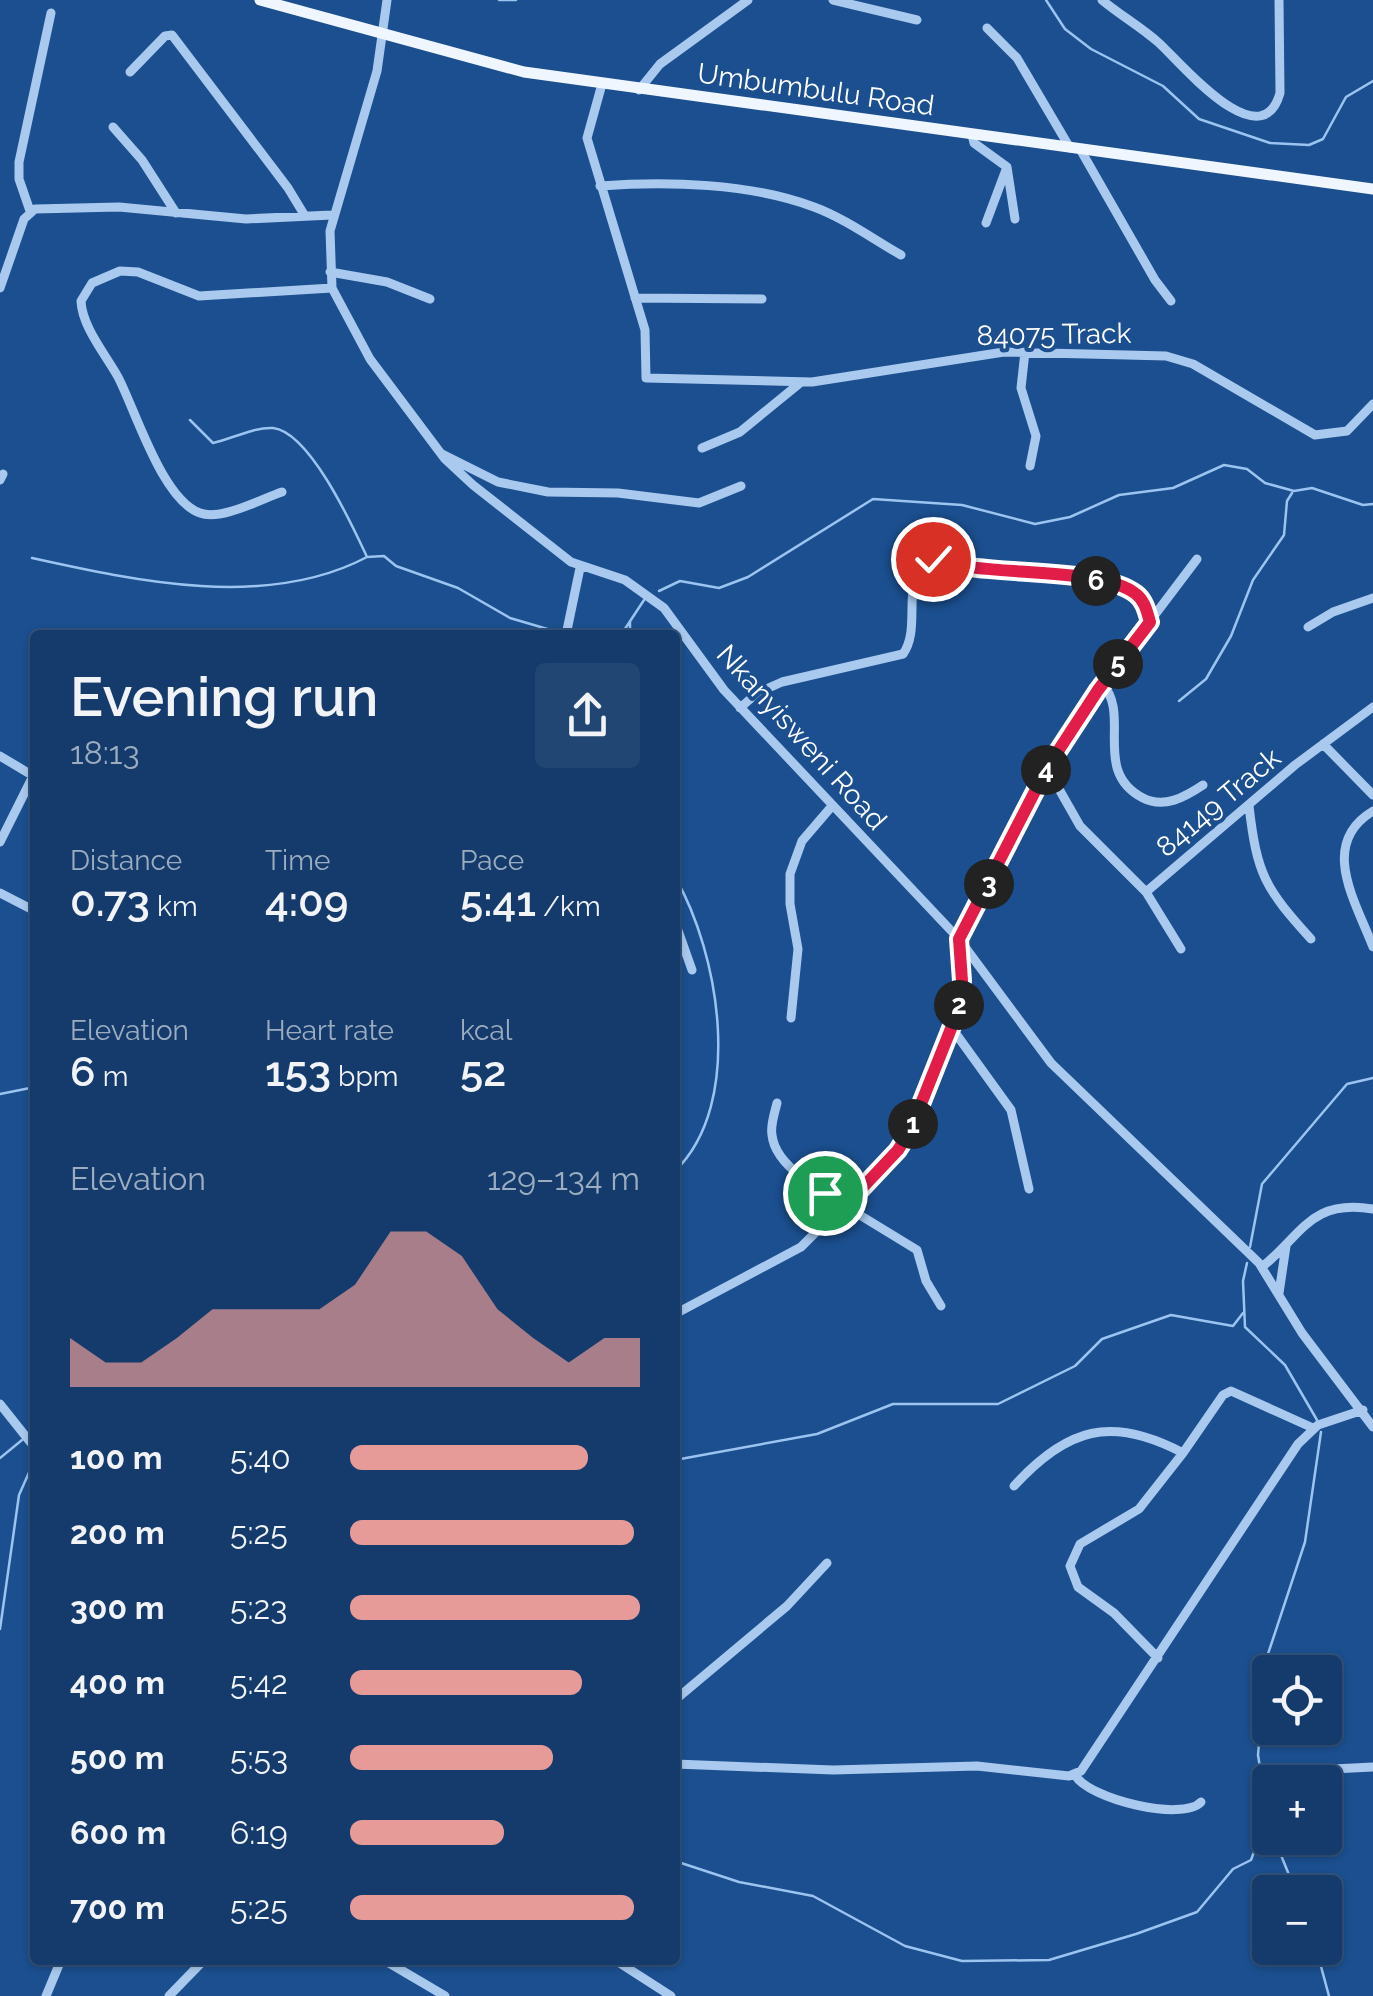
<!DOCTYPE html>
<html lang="en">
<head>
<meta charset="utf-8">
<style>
  :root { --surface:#143b6b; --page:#214673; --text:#f1f3f6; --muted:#9dadc1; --line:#33557e; --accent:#e69b98 }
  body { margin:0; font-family:Raleway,sans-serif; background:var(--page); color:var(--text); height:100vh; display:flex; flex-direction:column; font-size:38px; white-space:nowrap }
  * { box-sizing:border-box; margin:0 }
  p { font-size:32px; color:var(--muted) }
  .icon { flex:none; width:55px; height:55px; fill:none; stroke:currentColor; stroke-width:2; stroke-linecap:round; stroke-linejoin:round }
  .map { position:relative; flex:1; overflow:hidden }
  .side { position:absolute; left:30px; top:630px; width:650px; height:1335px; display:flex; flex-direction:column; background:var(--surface); border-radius:10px; box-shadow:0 2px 8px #0004,0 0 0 2px var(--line) }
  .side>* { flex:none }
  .buttons { position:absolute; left:1252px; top:1655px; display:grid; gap:20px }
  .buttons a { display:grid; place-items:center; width:90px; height:90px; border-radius:10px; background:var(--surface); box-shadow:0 2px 8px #0004,0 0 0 2px var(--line); font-size:50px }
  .pin { position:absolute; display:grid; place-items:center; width:85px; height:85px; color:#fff; margin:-42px; border:5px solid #fff; border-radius:50%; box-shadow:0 2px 10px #0007 }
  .km { position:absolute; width:50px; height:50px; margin:-25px; border-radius:50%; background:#222; color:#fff; font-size:28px; line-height:50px; text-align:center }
  .round { display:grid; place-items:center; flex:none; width:105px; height:105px; border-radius:10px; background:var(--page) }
  .head { display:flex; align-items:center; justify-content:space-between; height:170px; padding:0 40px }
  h1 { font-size:55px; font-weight:600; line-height:75px }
  .metrics { display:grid; grid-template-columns:repeat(3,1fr); gap:15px; height:170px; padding:10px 40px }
  .metrics div { display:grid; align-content:center }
  .metrics b { font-size:42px; font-weight:600 }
  .metrics small { font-size:28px; font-weight:400 }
  .metrics p { font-size:28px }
  .chart { height:280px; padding:20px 40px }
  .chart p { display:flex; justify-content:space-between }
  .chart svg { width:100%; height:180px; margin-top:10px; fill:var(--accent); opacity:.7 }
  ul { padding:0 40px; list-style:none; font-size:32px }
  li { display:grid; grid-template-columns:160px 120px 1fr; align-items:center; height:75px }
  li i { height:25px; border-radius:12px; background:var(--accent) }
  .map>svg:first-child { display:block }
</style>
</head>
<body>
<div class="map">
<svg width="1373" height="1996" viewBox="0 0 1373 1996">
  <rect width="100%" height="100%" fill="#1b4f8f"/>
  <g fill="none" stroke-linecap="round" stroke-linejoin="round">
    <!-- stream -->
    <path stroke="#9cc4f0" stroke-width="2.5" d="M 499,0 L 516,0
      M 1046,0 L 1065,29 L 1091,49 L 1163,86 L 1199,119 L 1270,143 L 1309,145 L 1323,139 L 1346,97 L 1373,81
      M 190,420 L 213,443 C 231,439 254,427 273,428 C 310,432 353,527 367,557 L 384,556 L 396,566 L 458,588 L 510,618 L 561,633
      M 32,558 C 136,581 267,610 367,557
      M 659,591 L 680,581 L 719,588 L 748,577 L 873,499 L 962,505 L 1035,524 L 1070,517 L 1119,495 L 1173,488 L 1224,465 L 1247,469 L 1265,483 L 1294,491 L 1312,488 L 1363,505 L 1373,504
      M 572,631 L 590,635
      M 621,635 L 644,600
      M 630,635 L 630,622
      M 1179,701 L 1206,679 L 1231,636 L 1253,580 L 1284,535 L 1287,501 L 1292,493
      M 675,877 C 719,953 745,1103 675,1171
      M 0,1094 L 35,1087
      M 1250,1247 L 1262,1184 L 1347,1084 L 1373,1078
      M 1247,1263 L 1243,1281 L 1245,1327 L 1285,1365 L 1317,1420
      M 30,1432 L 35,1419
      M 0,1458 L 22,1440
      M 675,1460 L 817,1434 L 893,1404 L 998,1404 L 1075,1366 L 1102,1339 L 1171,1315 L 1233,1326 L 1243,1313
      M 0,1629 L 19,1495 L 35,1459
      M 1270,1828 L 1258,1755 L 1266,1660 L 1305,1542 L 1321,1432
      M 1274,1838 L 1296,1892
      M 675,1861 L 739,1882 L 813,1896 L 905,1946 L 962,1961 L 1049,1960 L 1136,1934 L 1197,1912 L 1233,1869 L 1251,1860 L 1266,1819
      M 1316,1948 L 1329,1996"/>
    <!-- minor -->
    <path stroke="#a9c9ee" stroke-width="9" d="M 387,0 L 377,71 L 330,231 L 332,288 L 370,359 L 445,459 L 473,485 L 571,562 L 625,580 L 664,608 L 724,690 L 959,939 L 1051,1063 L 1259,1263 L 1302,1333 L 1373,1427
      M 833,0 L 917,20
      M 1102,0 C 1120,15 1141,27 1159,43 C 1178,60 1261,161 1280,93 L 1279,0
      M 987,28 L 1017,58 L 1070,148
      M 130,72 L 165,36 L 172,35 L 288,188 L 305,216
      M 602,84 L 587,138 L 645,330 L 646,378 L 812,382 L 1004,352 L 1166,356 L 1193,364 L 1315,435 L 1347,431 L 1373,404
      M 639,90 L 660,64 L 748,0
      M 113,127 L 142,160 L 176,213
      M 972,135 L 974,143 L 1007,167 L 1015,219
      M 1080,149 L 1155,280 L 1171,301
      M 600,186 C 666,181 751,183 814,207 C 844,218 873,239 901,255
      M 30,211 L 19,179 L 19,162 L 51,13
      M 986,223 L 1007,167
      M 330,272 L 387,282 L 430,299
      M 0,288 L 24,219 L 35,209 L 119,207 L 246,219 L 332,215
      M 635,298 L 762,299
      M 1025,352 L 1021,388 L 1036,436 L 1030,466
      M 702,448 L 740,432 L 800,383
      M 442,454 L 498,482 L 548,492 L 618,493 L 699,503 L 741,486
      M 0,480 L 3,474
      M 282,492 C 261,499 221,521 200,513 C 162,500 135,409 118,377 C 106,355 82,327 81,301 L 92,283 L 120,271 L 138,272 L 199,296 L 332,288
      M 1308,627 L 1333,612 L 1373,598
      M 566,635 L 580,568
      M 1102,684 C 1132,714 1091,771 1143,798 C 1164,809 1185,797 1203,785
      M 740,708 L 757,693 L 782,682 L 903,654 C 922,628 900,582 927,560 L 970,570 L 1106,582 L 1136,594 L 1150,622
      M 1323,744 L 1373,795
      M 0,756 L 35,777
      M 1047,768 L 1080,826 L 1146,892
      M 1249,806 C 1257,875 1265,888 1311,939
      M 1373,811 C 1318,844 1356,902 1373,947
      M 0,842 L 33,776
      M 0,893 L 35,911
      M 675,922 L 692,970
      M 1181,949 L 1146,892 L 1295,765 L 1373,707
      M 791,1018 L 798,949 L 790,904 L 790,874 L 802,841 L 832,806
      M 951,1027 L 1011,1110 L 1029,1189
      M 777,1103 C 775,1112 770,1125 772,1135 C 775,1166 822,1193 848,1203
      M 845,1206 L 917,1250 L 926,1281 L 941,1306
      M 1262,1267 C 1303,1234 1310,1199 1373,1209
      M 1279,1293 L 1286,1246
      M 675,1314 L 801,1247 L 898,1150 L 911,1129 L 958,1011 L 962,981 L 959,939 L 1047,768 L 1098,690 L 1197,559
      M 0,1404 L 35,1448
      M 1014,1486 C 1067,1428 1111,1415 1183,1453 L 1223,1395 L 1231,1391 L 1313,1428
      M 1158,1658 L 1114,1613 L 1078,1587 L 1070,1566 L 1080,1544 L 1139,1509 L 1183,1453
      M 675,1700 L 787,1606 L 827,1563
      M 675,1764 L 833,1770 L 977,1766 L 1069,1776 L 1081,1771 L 1298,1444 L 1318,1425 L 1363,1410
      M 1333,1769 L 1373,1767
      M 1075,1775 C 1088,1799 1183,1822 1201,1802
      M 384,1960 L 445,1996
      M 615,1960 L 671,1996
      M 46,1996 L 61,1960
      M 169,1996 L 204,1960"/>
    <!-- major -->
    <path stroke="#f0f6ff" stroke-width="11" d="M 260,0 L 524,72 L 1373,189"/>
  </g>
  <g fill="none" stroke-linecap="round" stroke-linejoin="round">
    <defs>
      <path id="route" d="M 825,1193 L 848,1203 L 898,1150 L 911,1129 L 958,1011 L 962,981 L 959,939 L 1047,768 L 1098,690 L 1150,622 C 1147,612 1145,601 1136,594 C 1099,565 985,578 933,559"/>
    </defs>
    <!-- route casing -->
    <use href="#route" stroke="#fff" stroke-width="20"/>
    <!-- route -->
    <use href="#route" stroke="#e11d48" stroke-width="12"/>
  </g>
  <g text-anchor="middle" stroke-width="8" stroke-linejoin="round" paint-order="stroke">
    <!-- street labels -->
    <g font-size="28" fill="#fff" stroke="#1b4f8f">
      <text transform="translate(816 89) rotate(8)" y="10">Umbumbulu Road</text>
      <text transform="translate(1054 334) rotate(-1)" y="10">84075 Track</text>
      <text transform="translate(802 737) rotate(48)" y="10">Nkanyisweni Road</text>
      <text transform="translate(1218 802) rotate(-40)" y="10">84149 Track</text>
    </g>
  </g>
</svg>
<div class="buttons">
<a><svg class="icon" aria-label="locate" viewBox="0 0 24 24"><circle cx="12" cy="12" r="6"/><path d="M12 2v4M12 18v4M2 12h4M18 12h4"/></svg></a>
<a>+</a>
<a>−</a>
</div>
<div class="pin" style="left:825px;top:1193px;background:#1e9e55"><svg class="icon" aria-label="arrive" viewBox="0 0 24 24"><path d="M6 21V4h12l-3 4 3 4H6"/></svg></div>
<div class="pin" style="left:933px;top:559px;background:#d93025"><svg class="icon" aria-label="check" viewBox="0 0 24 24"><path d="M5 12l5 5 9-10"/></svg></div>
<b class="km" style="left:913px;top:1124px">1</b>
<b class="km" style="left:959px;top:1005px">2</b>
<b class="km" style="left:989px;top:884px">3</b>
<b class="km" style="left:1046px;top:770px">4</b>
<b class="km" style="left:1118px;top:664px">5</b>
<b class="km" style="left:1096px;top:581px">6</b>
<section class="side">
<div class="head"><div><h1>Evening run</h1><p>18:13</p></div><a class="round"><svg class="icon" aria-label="share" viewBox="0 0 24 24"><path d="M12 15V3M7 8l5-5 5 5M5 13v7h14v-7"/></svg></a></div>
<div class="metrics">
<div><p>Distance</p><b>0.73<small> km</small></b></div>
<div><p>Time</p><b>4:09</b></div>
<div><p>Pace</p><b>5:41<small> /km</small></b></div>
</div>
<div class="metrics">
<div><p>Elevation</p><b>6<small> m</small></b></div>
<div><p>Heart rate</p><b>153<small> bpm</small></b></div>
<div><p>kcal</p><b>52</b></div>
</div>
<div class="chart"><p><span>Elevation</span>129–134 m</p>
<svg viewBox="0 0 160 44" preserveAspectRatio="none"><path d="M0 44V32L10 38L20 38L30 32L40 25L50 25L60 25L70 25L80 19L90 6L100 6L110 12L120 25L130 32L140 38L150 32L160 32V44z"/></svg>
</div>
<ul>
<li><b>100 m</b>5:40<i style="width:82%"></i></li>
<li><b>200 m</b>5:25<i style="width:98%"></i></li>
<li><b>300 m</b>5:23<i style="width:100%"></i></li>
<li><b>400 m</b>5:42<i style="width:80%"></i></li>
<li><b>500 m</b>5:53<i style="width:70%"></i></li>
<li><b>600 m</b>6:19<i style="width:53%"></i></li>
<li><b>700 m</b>5:25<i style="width:98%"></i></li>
</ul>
</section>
</div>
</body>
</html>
